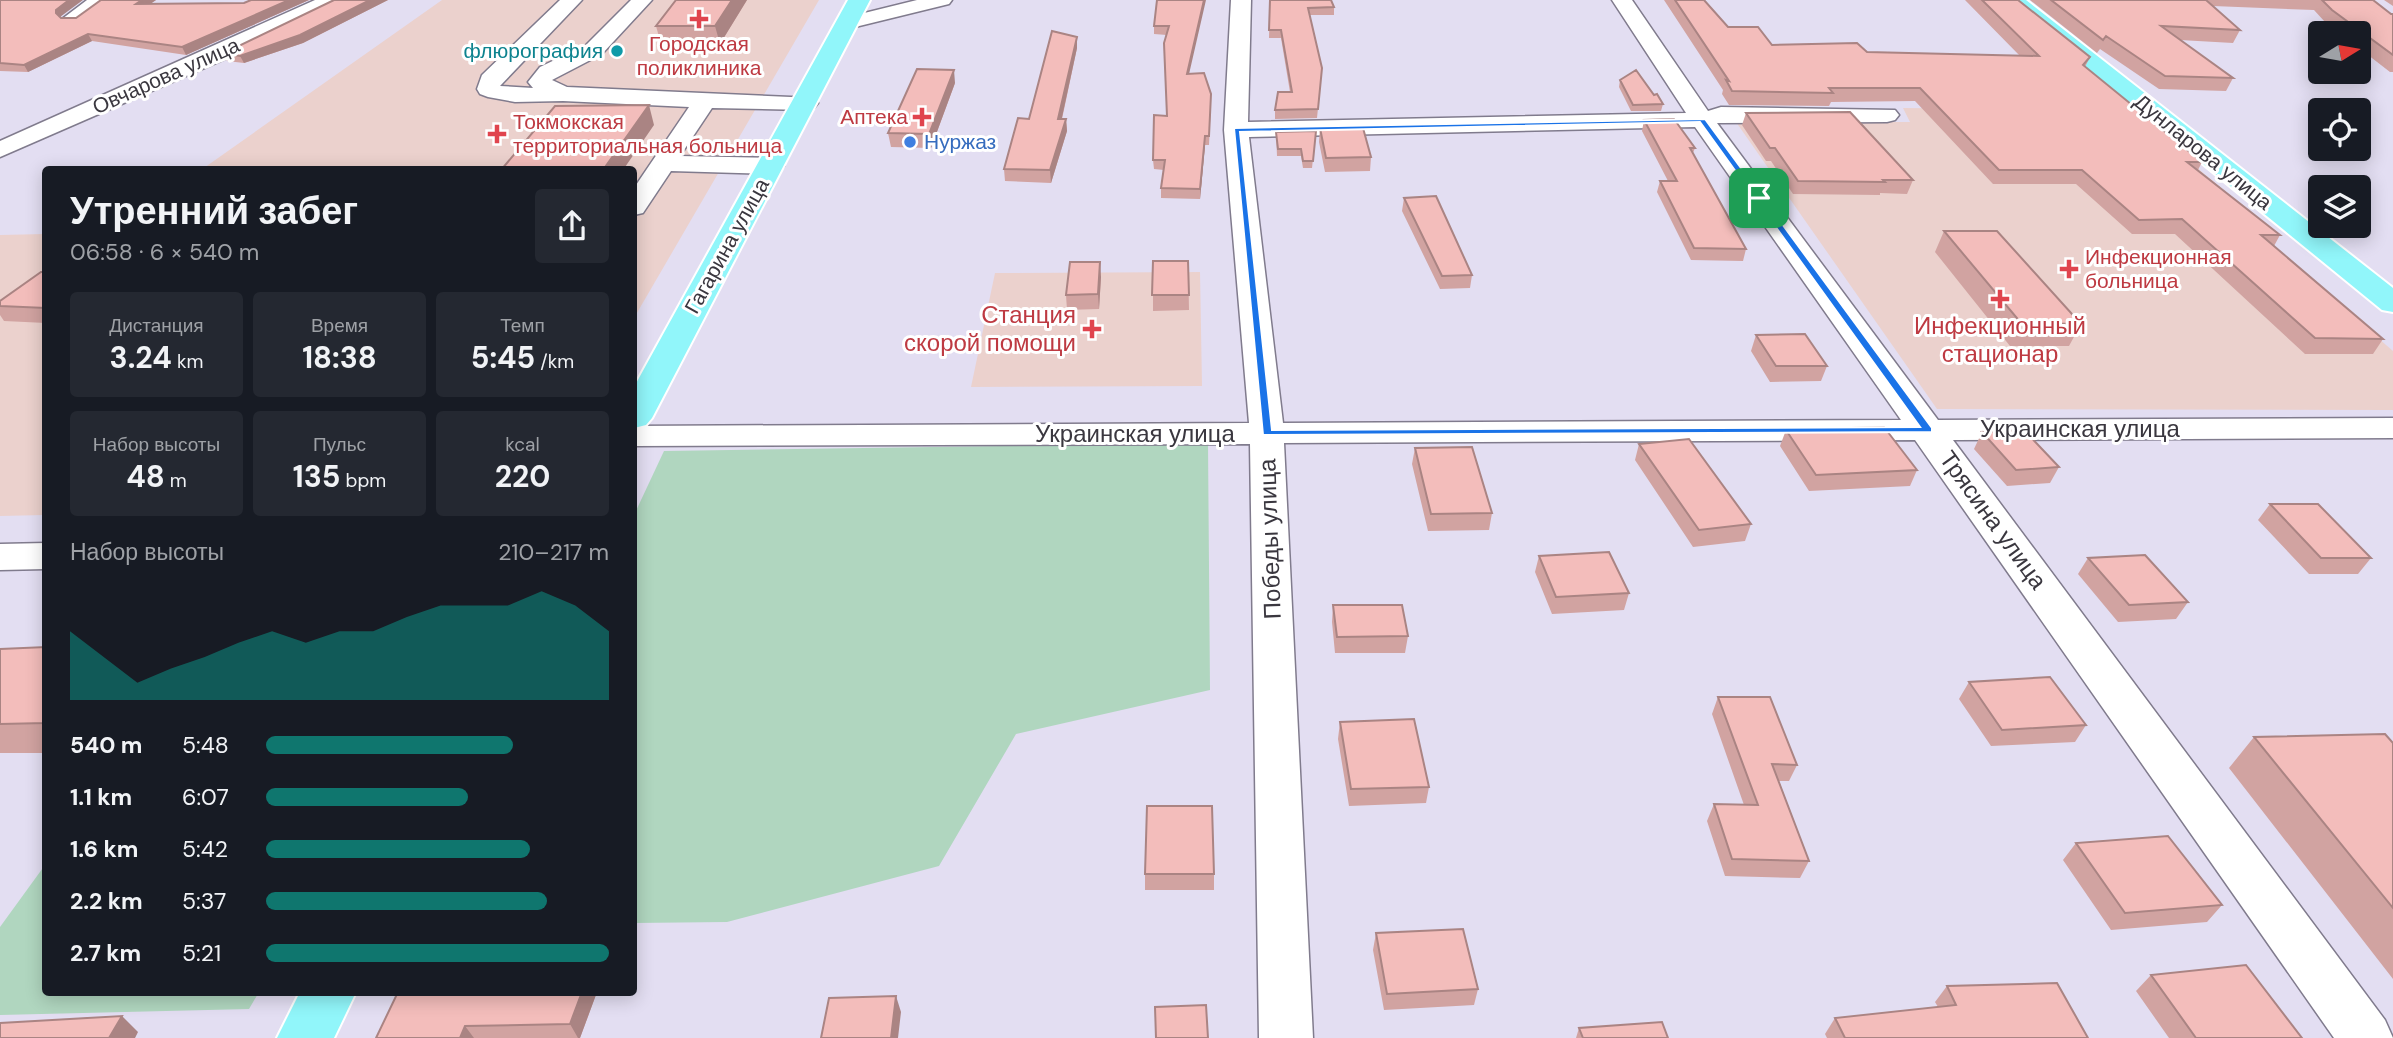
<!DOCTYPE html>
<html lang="ru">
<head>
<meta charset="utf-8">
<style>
  :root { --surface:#171b24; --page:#242831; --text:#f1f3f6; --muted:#9ea1a6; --accent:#0f766e }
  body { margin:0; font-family:"DM Sans",sans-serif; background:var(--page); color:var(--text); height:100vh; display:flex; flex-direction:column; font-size:26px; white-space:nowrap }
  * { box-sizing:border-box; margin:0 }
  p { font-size:23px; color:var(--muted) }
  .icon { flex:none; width:38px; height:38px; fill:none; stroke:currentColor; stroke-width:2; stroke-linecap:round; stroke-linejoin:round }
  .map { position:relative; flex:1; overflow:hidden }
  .drawer { position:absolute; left:42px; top:166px; width:595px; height:830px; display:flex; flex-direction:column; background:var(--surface); border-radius:7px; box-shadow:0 4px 18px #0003 }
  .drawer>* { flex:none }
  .needle { width:46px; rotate:79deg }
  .fabs { position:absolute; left:2308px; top:21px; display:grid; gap:14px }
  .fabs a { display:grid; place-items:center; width:63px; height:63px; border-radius:7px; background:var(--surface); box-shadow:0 4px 18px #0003; font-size:35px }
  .pin { position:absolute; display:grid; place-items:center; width:60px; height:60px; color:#fff; margin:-30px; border-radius:14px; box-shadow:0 4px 10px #0006 }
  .round { display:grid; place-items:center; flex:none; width:74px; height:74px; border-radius:7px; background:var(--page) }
  .head { display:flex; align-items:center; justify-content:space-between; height:119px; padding:0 28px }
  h1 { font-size:38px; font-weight:700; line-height:52px }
  .stats { display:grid; grid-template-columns:repeat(3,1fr); gap:10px; height:119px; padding:7px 28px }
  .stats div { display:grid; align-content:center; border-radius:7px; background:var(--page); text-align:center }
  .stats b { font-size:30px; font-weight:700 }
  .stats small { font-size:19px; font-weight:400 }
  .stats p { font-size:19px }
  .chart { height:196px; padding:14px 28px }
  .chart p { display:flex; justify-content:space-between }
  .chart svg { width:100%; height:126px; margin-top:7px; fill:var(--accent); opacity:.7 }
  ul { padding:0 28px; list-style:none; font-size:23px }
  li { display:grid; grid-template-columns:112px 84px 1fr; align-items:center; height:52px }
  li i { height:18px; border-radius:9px; background:var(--accent) }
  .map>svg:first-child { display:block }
</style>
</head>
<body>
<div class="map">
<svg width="2393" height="1038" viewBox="0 0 2393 1038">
  <rect width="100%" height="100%" fill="#e3def2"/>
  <!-- medical -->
  <path fill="#ebd1cd" d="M 442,0 L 819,0 L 634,318 L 634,170 L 201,170 Z
    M 1903,108 L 2128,110 L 2220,187 L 2205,188 L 2393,351 L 2393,410 L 1937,409 L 1736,122 L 1910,122 Z
    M 45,234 L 45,515 L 0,516 L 0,235 Z
    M 1200,272 L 1202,386 L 971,387 L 995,273 Z"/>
  <!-- green -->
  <path fill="#b0d6bf" d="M 1208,443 L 1210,690 L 1016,734 L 939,866 L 727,922 L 634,923 L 634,515 L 664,451 Z
    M 45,865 L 46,992 L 259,992 L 249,1009 L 0,1015 L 0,927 Z"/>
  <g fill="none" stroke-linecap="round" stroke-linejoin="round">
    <defs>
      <path id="minor" d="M 87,0 L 111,0 L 79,23 L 65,23 L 62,19 Z
        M 315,0 L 341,0 L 338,4 L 225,59 L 0,157 L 0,141 Z
        M 560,0 L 582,0 L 500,86 L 533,88 L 528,82 L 540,67 L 586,45 L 631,0 L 652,0 L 602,54 L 552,80 L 567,87 L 814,98 L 818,103 L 814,108 L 806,110 L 712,108 L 680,156 L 771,158 L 780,161 L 784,166 L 780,171 L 771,174 L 671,171 L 643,213 L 634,215 L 634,188 L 689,107 L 563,101 L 515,102 L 488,97 L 480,94 L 477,89 L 482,75 Z
        M 917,0 L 952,0 L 949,4 L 847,29 L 840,27 L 837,23 L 840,19 Z
        M 1231,0 L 1251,0 L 1248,122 L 1686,113 L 1612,0 L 1632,0 L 1708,111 L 1721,107 L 1895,110 L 1899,115 L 1895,120 L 1887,122 L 1717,123 L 1938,420 L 2393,418 L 2393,438 L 1953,440 L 2385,1020 L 2393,1038 L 2334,1038 L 1915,440 L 1284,443 L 1313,1038 L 1259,1038 L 1250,444 L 634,446 L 634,426 L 1249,423 L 1224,130 ZM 1695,127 L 1901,420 L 1283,423 L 1249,137 Z
        M 46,543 L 46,569 L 0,570 L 0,544 Z"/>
      <path id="major" d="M 848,0 L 870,0 L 652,418 L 646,425 L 634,428 L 634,387 Z
        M 2002,0 L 2026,0 L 2393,288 L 2393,312 L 2382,310 Z
        M 300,992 L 356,992 L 334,1038 L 277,1038 Z"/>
    </defs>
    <!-- minor casing -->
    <use href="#minor" stroke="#807b8d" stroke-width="3"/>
    <!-- major casing -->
    <use href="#major" stroke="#fff" stroke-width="4"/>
    <!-- minor -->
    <use href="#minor" fill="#fff" fill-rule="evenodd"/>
    <!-- major -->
    <use href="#major" fill="#91f6fa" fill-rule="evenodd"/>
  </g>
  <!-- wall -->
  <path fill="#d1a3a1" d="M 0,0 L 60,17 L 61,18 L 76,18 L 101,0 L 156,0 L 150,4 L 244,3 L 251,0 L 309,0 L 186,55 L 92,41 L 28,72 L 0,71 Z
    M 334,0 L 388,0 L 303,43 L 244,63 L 227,61 L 224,53 Z
    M 676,0 L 747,0 L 720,44 L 661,44 L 656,26 Z
    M 1157,0 L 1189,74 L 1211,103 L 1209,145 L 1205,145 L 1200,199 L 1161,198 L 1161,188 L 1164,170 L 1154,169 L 1153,160 L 1167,116 L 1167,35 L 1154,34 L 1154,26 Z
    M 1270,0 L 1334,7 L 1334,15 L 1310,15 L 1322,68 L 1317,118 L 1275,119 L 1275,110 L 1290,92 L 1281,38 L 1269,38 Z
    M 1664,0 L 1704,0 L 1728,27 L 1772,45 L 1867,52 L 2020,56 L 1965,0 L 2018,0 L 2090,57 L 2085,67 L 2202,162 L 2198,170 L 2280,235 L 2274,246 L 2383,339 L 2373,354 L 2305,354 L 2175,234 L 2132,234 L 2076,184 L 1993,184 L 1915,101 L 1831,102 L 1829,106 L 1729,105 L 1722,94 L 1723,90 Z
    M 2030,0 L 2373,0 L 2391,14 L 2393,14 L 2393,72 L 2390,72 L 2359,48 L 2359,33 L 2340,33 L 2325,22 L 2314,10 L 2213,6 L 2240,30 L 2233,43 L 2180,40 L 2233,78 L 2226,91 L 2159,89 L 2100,49 L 2097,53 Z
    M 2384,0 L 2393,0 L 2393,6 Z
    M 1077,37 L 1077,48 L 1062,119 L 1066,119 L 1067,131 L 1051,183 L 1005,181 L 1004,169 L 1029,119 Z
    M 1620,80 L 1654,95 L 1663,104 L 1661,111 L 1631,111 L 1619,87 Z
    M 955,83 L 931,148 L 891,147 L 888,133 Z
    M 1746,113 L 1913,180 L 1907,194 L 1880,193 L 1880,195 L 1793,194 L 1771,161 L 1766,161 L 1742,125 Z
    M 1644,120 L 1695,148 L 1693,153 L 1746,249 L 1743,261 L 1691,260 L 1657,192 L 1660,181 L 1668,181 L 1642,131 Z
    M 1320,128 L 1371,157 L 1370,171 L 1325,172 L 1319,142 Z
    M 1316,131 L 1312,168 L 1303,168 L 1301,156 L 1277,156 L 1276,132 Z
    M 1404,198 L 1472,275 L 1470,288 L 1440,289 L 1402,211 Z
    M 1944,231 L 2081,324 L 2069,346 L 2010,346 L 1935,252 Z
    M 1153,261 L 1188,261 L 1189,310 L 1153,311 Z
    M 46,272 L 46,323 L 4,321 L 0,315 L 0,301 Z
    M 1101,277 L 1099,309 L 1067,310 L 1066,295 Z
    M 1756,335 L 1827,366 L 1821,381 L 1770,382 L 1751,351 Z
    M 1786,430 L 1917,470 L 1910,486 L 1809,491 L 1780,446 Z
    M 1982,432 L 2059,467 L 2050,483 L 2007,486 L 1974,449 Z
    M 1639,444 L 1751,524 L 1745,541 L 1693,547 L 1635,460 Z
    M 1415,448 L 1492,513 L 1489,530 L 1428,531 L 1412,464 Z
    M 2270,504 L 2371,558 L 2358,574 L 2309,574 L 2258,520 Z
    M 1539,556 L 1629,593 L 1624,610 L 1552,614 L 1535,572 Z
    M 2088,558 L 2188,602 L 2176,619 L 2118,622 L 2078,574 Z
    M 1333,605 L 1408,636 L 1405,653 L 1335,653 L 1332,622 Z
    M 46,647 L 46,753 L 0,753 L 0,649 Z
    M 1969,682 L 2086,725 L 2075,742 L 1991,746 L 1959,699 Z
    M 1718,697 L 1797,765 L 1789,781 L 1779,781 L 1809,861 L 1800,878 L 1725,876 L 1707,821 L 1714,804 L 1744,805 L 1712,714 Z
    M 1340,722 L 1429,787 L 1426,803 L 1349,806 L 1338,739 Z
    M 2254,737 L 2393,743 L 2393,979 L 2229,768 Z
    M 2076,843 L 2222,905 L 2207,922 L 2111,930 L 2063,860 Z
    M 1145,874 L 1214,874 L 1214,890 L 1145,890 Z
    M 1376,933 L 1478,989 L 1474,1005 L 1384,1010 L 1373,950 Z
    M 2151,975 L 2302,1038 L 2169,1038 L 2136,991 Z
    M 1947,986 L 2088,1038 L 1827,1038 L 1825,1034 L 1835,1018 L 1938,1007 L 1935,1002 Z
    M 398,992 L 597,992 L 580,1038 L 376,1038 Z
    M 1579,1028 L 1668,1038 L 1576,1038 Z"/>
  <!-- shaded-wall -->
  <path fill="#aa8483" d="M 69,0 L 83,0 L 60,17 L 60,21 L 56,13 L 56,10 Z
    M 142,0 L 156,0 L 140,11 L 136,4 Z
    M 289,0 L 309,0 L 186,55 L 182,47 Z
    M 370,0 L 388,0 L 303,43 L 244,63 L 240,56 Z
    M 732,0 L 747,0 L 720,44 L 715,26 Z
    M 1204,0 L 1206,0 L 1187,83 L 1187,74 Z
    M 88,34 L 92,41 L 28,72 L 24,65 Z
    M 1077,37 L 1077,48 L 1059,131 L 1058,119 Z
    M 954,70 L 955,83 L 931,148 L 929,134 Z
    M 649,105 L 654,125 L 623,170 L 603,170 Z
    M 1066,119 L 1067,131 L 1051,183 L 1050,170 Z
    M 1205,136 L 1205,145 L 1200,199 L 1200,189 Z
    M 1100,262 L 1101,277 L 1099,309 L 1098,294 Z
    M 582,992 L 597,992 L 580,1038 L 578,1038 L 570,1024 Z
    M 896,996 L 901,1012 L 898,1038 L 891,1038 Z
    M 122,1016 L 138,1032 L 135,1038 L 109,1038 Z
    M 465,1026 L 474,1038 L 460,1038 Z"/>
  <!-- building -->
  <path fill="#f3bdbb" stroke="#aa8483" stroke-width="2" d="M 0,0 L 69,0 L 56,10 L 56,13 L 61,18 L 76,18 L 101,0 L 142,0 L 136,4 L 244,3 L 251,0 L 289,0 L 182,47 L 88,34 L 24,65 L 0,63 Z
    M 334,0 L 370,0 L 300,35 L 240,56 L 224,53 Z
    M 676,0 L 732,0 L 715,26 L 656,26 Z
    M 1157,0 L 1204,0 L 1187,74 L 1204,73 L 1211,94 L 1209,136 L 1205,136 L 1200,189 L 1161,188 L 1165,160 L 1153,160 L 1154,115 L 1167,116 L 1164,43 L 1169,26 L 1154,26 Z
    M 1270,0 L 1331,0 L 1334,7 L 1308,8 L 1322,68 L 1318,109 L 1275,110 L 1278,92 L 1292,92 L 1281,30 L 1269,30 Z
    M 1675,0 L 1704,0 L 1728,27 L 1758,27 L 1772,45 L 1857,43 L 1867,52 L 2039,56 L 1982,0 L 2018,0 L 2090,57 L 2083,65 L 2202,162 L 2187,162 L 2280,235 L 2261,235 L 2383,339 L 2315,338 L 2182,219 L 2139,220 L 2082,170 L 1999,170 L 1920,88 L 1829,88 L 1833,93 L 1732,91 L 1726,80 L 1729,81 Z
    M 2051,0 L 2206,0 L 2240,30 L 2161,26 L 2233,78 L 2165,76 L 2106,36 L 2103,40 Z
    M 2322,0 L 2373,0 L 2391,14 L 2393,14 L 2393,55 L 2332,10 Z
    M 1052,31 L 1077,37 L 1058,119 L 1066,119 L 1050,170 L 1004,169 L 1018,118 L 1029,119 Z
    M 917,69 L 954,70 L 929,134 L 888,133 Z
    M 1636,70 L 1654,95 L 1657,94 L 1663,104 L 1633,105 L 1620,80 Z
    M 649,105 L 603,170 L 501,170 L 555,106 Z
    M 1850,112 L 1913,180 L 1883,180 L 1885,182 L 1798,181 L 1775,148 L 1770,148 L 1746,113 Z
    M 1674,119 L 1695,148 L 1690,148 L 1746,249 L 1694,248 L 1660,181 L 1677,181 L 1644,120 Z
    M 1320,128 L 1363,128 L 1371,157 L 1326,158 Z
    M 1316,131 L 1313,161 L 1303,161 L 1301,149 L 1278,149 L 1276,132 Z
    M 1436,196 L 1472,275 L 1442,276 L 1404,198 Z
    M 1944,231 L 1997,231 L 2081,324 L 2021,323 Z
    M 1153,261 L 1188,261 L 1189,295 L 1152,295 Z
    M 1070,262 L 1100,262 L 1098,294 L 1066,295 Z
    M 41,272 L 46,272 L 46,308 L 0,306 L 0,301 Z
    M 1805,334 L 1827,366 L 1776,366 L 1756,335 Z
    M 1884,427 L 1917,470 L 1816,475 L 1786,430 Z
    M 2024,430 L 2059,467 L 2016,470 L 1982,432 Z
    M 1689,439 L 1751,524 L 1699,530 L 1639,444 Z
    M 1472,447 L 1492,513 L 1431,514 L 1415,448 Z
    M 2270,504 L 2318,504 L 2371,558 L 2321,558 Z
    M 1609,552 L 1629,593 L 1556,597 L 1539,556 Z
    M 2145,555 L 2188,602 L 2129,605 L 2088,558 Z
    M 1333,605 L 1402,605 L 1408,636 L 1337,637 Z
    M 46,647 L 46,723 L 0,724 L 0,649 Z
    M 2050,677 L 2086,725 L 2002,730 L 1969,682 Z
    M 1718,697 L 1770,697 L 1797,765 L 1772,764 L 1809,861 L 1732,859 L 1714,804 L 1758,805 Z
    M 1414,719 L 1429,787 L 1351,789 L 1340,722 Z
    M 2385,734 L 2393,743 L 2393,908 L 2254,737 Z
    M 1147,806 L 1212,806 L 1214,874 L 1145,874 Z
    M 2168,836 L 2222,905 L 2125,913 L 2076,843 Z
    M 1463,929 L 1478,989 L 1387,994 L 1376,933 Z
    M 2246,965 L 2302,1038 L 2196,1038 L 2151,975 Z
    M 2057,983 L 2088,1038 L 1845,1038 L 1835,1018 L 1956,1005 L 1947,986 Z
    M 398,992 L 582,992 L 570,1024 L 465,1026 L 460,1038 L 376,1038 Z
    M 896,996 L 891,1038 L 821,1038 L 829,998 Z
    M 1206,1005 L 1208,1038 L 1156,1038 L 1155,1007 Z
    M 122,1016 L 109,1038 L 0,1038 L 0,1023 Z
    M 1662,1022 L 1668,1038 L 1583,1038 L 1579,1028 Z"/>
  <!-- route -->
  <path fill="#1a73e8" stroke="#fff" stroke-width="2" fill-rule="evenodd" d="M 1705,119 L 1932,428 L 1932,432 L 1263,435 L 1234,128 ZM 1700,122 L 1920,427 L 1272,430 L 1240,132 Z"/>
  <!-- markers -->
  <g fill="#e0444e" stroke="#fff" stroke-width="2.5">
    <path d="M695.5 8.5h7v7h7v7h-7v7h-7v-7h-7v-7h7z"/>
    <path d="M918.5 106.5h7v7h7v7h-7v7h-7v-7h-7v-7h7z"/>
    <path d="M493.5 123.5h7v7h7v7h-7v7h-7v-7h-7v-7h7z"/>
    <path d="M2065.5 258.5h7v7h7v7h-7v7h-7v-7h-7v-7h7z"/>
    <path d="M1996.5 288.5h7v7h7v7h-7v7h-7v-7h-7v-7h7z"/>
    <path d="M1088.5 318.5h7v7h7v7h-7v7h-7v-7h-7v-7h7z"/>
  </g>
  <circle fill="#0f9aa8" stroke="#fff" stroke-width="2.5" cx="617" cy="51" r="7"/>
  <circle fill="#3f7fe0" stroke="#fff" stroke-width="2.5" cx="910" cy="142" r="7"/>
  <g text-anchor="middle" stroke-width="6" stroke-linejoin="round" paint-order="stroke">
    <!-- far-health labels -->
    <g font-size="21" fill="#be3a42" stroke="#fff" text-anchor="start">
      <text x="699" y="51" text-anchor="middle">Городская<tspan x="699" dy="24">поликлиника</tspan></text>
      <text x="908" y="124" text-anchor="end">Аптека</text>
      <text x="513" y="129">Токмокская<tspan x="513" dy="24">территориальная больница</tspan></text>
      <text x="2085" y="264">Инфекционная<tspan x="2085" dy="24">больница</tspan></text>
    </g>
    <!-- far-culture labels -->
    <g font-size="21" fill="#0d838f" stroke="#fff" text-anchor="end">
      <text x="603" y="58">флюрография</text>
    </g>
    <!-- far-street labels -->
    <g font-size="21" fill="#3a373f" stroke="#fff">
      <text transform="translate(166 76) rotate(-24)" y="7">Овчарова улица</text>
      <text transform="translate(2203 152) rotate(39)" y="7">Дунларова улица</text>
      <text transform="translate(727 246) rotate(-61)" y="7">Гагарина улица</text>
    </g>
    <!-- far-shop labels -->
    <g font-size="21" fill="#366cbe" stroke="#fff" text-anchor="start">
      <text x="924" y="149">Нуржаз</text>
    </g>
    <!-- health labels -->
    <g font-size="24" fill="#be3a42" stroke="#fff" text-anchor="end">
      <text x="1076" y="323">Станция<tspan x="1076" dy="28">скорой помощи</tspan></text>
      <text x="2000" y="334" text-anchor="middle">Инфекционный<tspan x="2000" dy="28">стационар</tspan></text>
    </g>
    <!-- street labels -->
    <g font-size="24" fill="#3a373f" stroke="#fff">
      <text x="2080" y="437">Украинская улица</text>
      <text x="1135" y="442">Украинская улица</text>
      <text transform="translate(1993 520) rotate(54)" y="8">Трясина улица</text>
      <text transform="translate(1270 539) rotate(-92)" y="8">Победы улица</text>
    </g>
  </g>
</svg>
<div class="fabs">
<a><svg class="needle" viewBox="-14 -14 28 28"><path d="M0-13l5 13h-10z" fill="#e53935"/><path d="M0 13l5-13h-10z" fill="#9ea1a6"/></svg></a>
<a><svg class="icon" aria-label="locate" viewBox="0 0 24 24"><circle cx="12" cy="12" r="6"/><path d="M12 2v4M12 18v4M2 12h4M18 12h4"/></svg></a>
<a><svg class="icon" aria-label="layers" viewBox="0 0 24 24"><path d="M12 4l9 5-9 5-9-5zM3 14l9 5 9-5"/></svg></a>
</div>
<div class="pin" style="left:1759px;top:198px;background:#1e9e55"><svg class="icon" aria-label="arrive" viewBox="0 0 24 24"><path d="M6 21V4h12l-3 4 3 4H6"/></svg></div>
<section class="drawer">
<div class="head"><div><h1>Утренний забег</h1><p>06:58 · 6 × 540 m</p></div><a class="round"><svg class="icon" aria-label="share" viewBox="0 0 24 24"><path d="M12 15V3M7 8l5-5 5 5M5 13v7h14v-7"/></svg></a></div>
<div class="stats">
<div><p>Дистанция</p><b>3.24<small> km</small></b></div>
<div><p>Время</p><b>18:38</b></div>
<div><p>Темп</p><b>5:45<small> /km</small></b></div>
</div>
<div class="stats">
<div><p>Набор высоты</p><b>48<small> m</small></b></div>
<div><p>Пульс</p><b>135<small> bpm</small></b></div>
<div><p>kcal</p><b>220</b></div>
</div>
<div class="chart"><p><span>Набор высоты</span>210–217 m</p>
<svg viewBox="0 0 160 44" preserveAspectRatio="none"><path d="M0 44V20L10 29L20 38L30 33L40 29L50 24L60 20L70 24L80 20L90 20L100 15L110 11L120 11L130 11L140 6L150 11L160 20V44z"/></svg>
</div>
<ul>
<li><b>540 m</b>5:48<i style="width:72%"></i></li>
<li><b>1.1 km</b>6:07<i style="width:59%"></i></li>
<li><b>1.6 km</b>5:42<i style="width:77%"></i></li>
<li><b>2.2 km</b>5:37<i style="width:82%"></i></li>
<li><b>2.7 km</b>5:21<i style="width:100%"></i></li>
</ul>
</section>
</div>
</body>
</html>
